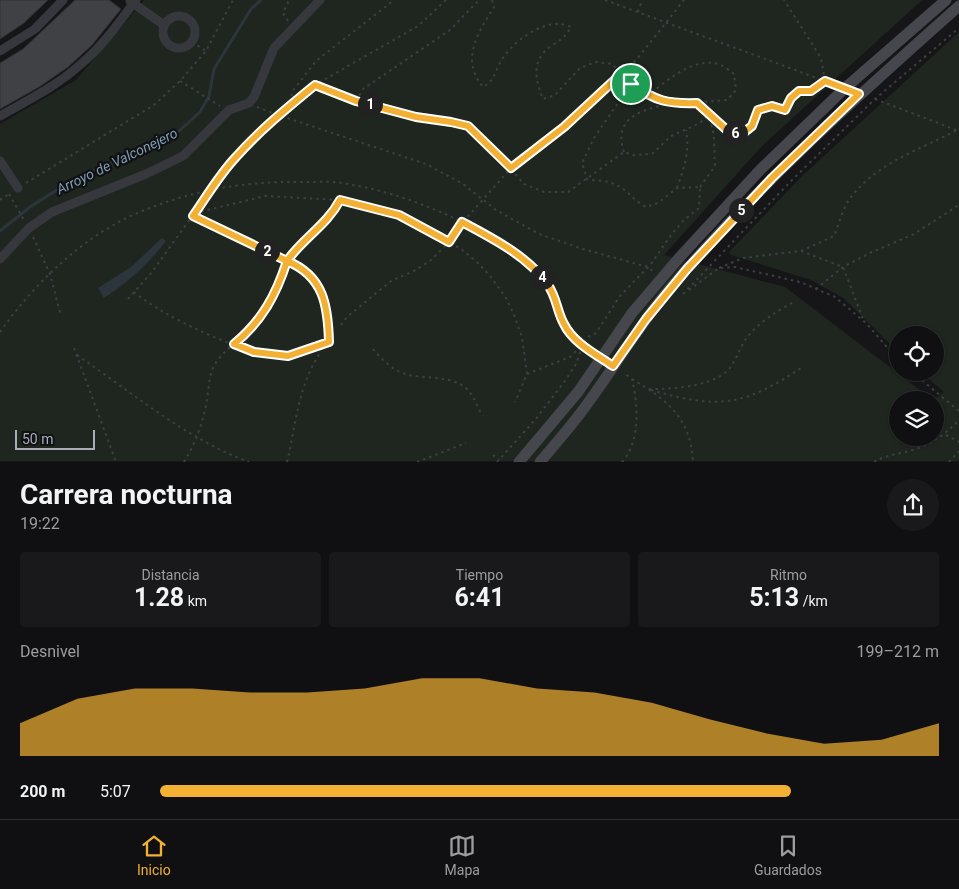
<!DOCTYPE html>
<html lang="es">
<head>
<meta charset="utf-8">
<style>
  :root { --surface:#101012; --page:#19191b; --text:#f1f3f6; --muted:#9c9d9f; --line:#303032; --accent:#f2b134 }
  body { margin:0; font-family:Roboto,sans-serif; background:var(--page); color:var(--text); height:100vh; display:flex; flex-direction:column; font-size:19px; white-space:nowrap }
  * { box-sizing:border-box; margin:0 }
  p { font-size:16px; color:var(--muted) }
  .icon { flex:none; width:28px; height:28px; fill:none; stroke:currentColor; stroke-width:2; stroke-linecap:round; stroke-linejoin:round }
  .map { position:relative; height:462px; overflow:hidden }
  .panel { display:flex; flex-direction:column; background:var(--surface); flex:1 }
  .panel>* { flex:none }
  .tools { position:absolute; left:889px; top:326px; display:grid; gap:10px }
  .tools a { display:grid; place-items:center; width:55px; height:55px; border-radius:50%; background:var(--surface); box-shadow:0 1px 4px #0004,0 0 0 1px var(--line); font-size:25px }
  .scale { position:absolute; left:15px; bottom:12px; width:80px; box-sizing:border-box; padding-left:5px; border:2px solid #a8adb8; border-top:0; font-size:14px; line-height:18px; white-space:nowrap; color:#a8adb8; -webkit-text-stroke:4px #111113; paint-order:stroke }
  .pin { position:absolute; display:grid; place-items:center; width:42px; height:42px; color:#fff; margin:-21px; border:2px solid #fff; border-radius:50%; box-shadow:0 1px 5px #0007 }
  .km { position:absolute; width:25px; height:25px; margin:-12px; border-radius:50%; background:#222; color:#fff; font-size:14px; line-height:25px; text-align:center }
  .round { display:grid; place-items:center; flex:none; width:52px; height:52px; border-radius:26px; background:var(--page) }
  .overview { display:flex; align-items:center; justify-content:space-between; height:85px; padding:0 20px }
  h1 { font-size:28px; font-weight:700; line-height:38px }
  .metrics { display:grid; grid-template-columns:repeat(3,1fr); gap:8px; height:85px; padding:5px 20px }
  .metrics div { display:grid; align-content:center; border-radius:5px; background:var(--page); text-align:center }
  .metrics b { font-size:25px; font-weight:700 }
  .metrics small { font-size:14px; font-weight:400 }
  .metrics p { font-size:14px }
  .chart { height:140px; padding:10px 20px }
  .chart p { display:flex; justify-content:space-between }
  .chart svg { width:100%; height:90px; margin-top:5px; fill:var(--accent); opacity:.7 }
  ul { padding:0 20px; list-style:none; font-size:16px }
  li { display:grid; grid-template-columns:80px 60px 1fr; align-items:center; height:38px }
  li i { height:12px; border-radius:6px; background:var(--accent) }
  .tabs { display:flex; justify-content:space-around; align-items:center; height:70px; border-top:1px solid var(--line); background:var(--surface); font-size:14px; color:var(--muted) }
  .tabs a { display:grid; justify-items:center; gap:2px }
  .tabs .active { color:var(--accent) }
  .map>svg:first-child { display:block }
</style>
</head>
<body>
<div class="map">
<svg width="959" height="462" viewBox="0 0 959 462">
  <rect width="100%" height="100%" fill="#161618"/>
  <!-- green -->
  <path fill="#1e261f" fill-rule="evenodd" d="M 144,0 L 922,0 L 762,146 L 664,255 L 785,287 L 933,400 L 944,392 L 922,373 L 935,372 L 935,335 L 898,335 L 897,351 L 843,298 L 811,280 L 731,255 L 729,252 L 801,177 L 959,32 L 959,461 L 0,461 L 0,124 L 76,80 ZM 898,400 L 935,400 L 935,438 L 898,438 Z"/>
  <!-- water -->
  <path fill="#2c353c" d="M 162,238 L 166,241 C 148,264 129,282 104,298 L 98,288 L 131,267 Z"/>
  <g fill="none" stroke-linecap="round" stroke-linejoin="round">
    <!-- stream -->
    <path stroke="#2c353c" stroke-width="3" d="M 0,231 L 30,207 L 60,188 L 97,169 L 139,153 L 178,132 L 200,112 L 209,96 L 214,69 L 251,9 L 261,0"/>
  </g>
  <!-- building -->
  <path fill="#404145" stroke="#303034" d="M 0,0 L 48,0 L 24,23 L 0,39 Z
    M 75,0 L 109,0 L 121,9 L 92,45 L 68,67 L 39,87 L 0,109 L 0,63 L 23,49 Z"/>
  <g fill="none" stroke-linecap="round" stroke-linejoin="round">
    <!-- path -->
    <path stroke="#3d3f44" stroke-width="2" stroke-dasharray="2.5 4" stroke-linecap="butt" d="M 446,0 L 418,26 L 315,85 L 356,101 L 416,117 L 451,122 L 468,126 L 488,144 L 524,184 L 544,192 L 568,192 L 624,152 L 633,155 L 652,154 L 671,136 L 700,123 L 708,115 L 729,132 L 742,134 L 752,127 L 758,110 L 771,106 L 785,110 L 791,98 L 799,91 L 811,91 L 825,81 L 821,58 L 784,0
      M 492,0 L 494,7 C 478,33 460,59 483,87 C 494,81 494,74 500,63 C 509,45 538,22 560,24 C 563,24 568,26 571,27 C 565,37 561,40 551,46 C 531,60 535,79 543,99 L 555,95 L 580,68 L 596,62 L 612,64 L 631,84 L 647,96 L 672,104 L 727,100 L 736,90 L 734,74 C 730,71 725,67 721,65 C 694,55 667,81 647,96
      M 605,0 L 833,84
      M 638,12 L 642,0
      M 288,21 L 283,13 L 289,0
      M 192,42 L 206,51
      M 180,81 L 220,106
      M 875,99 L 959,131
      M 356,101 L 363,89 L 450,30 L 479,0
      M 294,102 L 291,93 L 316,61 L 394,0
      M 697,103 C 718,125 713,137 715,166 L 700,187
      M 257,107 L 278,115 L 426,164 L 463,184 L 496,210 L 539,234 L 583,249 L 648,267 L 654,272
      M 624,152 C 612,118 642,109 670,104
      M 26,183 L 154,105 L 180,81 L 206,51 L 233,0
      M 677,188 C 684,168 690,152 686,130
      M 9,194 L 24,220
      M 0,200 L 9,194
      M 196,212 C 228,161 269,122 315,85
      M 195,213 L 265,196 L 340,200 L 399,215 L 461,249 L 477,262 L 491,277 L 506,298 L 514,315 L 522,337 L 527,374 L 515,402
      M 33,237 L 50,274 L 61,316
      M 801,251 L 843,267 L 863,319
      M 719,268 L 743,258 L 801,251 L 834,236 C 839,224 843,207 851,197 C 878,162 922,149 959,129
      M 816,289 L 843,267 L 872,252 L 914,234 L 959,205
      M 689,290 L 719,268 L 735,267 L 800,282 L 835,297 L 866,323 L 898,360
      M 134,292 C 162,316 252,360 289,356 C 303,354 316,346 329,342 C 328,308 326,290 299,266 L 193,216
      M 683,294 L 790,182 L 875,99 L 959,28
      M 128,299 L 152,272 L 193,215
      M 341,325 L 347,317 L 391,281 L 416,270 L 431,260 L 449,242 L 462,223 L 511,168 L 564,127 L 637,59 L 684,0
      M 0,332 C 34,284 81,238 135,214 C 192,190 243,181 304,182 C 316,182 330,181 342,183 C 405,193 470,220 521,259 C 536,270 551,284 557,302 C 561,313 562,323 569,333 C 575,341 585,346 592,352
      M 74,348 L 116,462
      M 373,349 C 381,358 389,367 400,372 C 421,381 449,373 467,389 C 475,397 477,408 483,416
      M 77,355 C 131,392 188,440 249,462
      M 912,372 L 959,411
      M 527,374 L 570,357 L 580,347
      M 632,379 C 667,400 691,418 693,462
      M 649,389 C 670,389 709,387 726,372 C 737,362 739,347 748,336 C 760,322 778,310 794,302
      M 651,390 C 720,410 744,406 804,366
      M 946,435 L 959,442
      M 493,455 L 499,460
      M 184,462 C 195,444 202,425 206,405 C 209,392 208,376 215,364 C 226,347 245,337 258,321 C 277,298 279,269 296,247 C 304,238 314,233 323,225 C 330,218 335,209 340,200
      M 287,462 C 296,425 298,384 321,352
      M 417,462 L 466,443
      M 497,462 L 535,420 L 565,381 L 576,364 L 583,344 L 588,337 L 596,333 L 620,296 L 651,264 L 671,235 L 684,220 L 699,208 L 700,187 L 677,188 L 658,203 L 646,207 C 634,201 626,188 614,184 C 607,180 595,181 587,179 L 582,163 L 594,138 L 631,84
      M 622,462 C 641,440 638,405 632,379 L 624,373
      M 874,462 C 887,454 902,454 916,449 C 934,442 946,434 959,420
      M 949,462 L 959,451"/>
    <!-- street -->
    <path stroke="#37383d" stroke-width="9" d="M 130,1 L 164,25
      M163 32a16 16 0 1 1 32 0a16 16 0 1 1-32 0Z
      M 0,51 L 35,29 L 63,0
      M 0,116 C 28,100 57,86 81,64 C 103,46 119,22 136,0
      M 0,161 L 18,188
      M 0,259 L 29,228 L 52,212 L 146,174 L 183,156 L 229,110 L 249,103 L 254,97 L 274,48 L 320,0"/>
    <!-- secondary -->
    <path stroke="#45474d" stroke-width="11" d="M 519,462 L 578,392 L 632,313 L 679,258 L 761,169 L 844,89 L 946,0
      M 540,462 C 557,442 575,422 590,400 C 618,362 641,322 672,286 C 759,184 859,95 959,6"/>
  </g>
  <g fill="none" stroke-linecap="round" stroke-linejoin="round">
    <defs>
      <path id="route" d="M 631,84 L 621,74 L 564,127 L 511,168 L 468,126 L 451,122 L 416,117 L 356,101 L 315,85 C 287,108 260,130 236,157 C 219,175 207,196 193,216 L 287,261 C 276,295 262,321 234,344 L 254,352 L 288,356 L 329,342 C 328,306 324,276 287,261 C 303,238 327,225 340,200 L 399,215 L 449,242 L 462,222 C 492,238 528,256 548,285 C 557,298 557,312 564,324 C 573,343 597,355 613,366 L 646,319 L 687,269 L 772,178 L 859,94 L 825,81 L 811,91 L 799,91 L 791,98 L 785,110 L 772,106 L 758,110 L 752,126 L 742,134 L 729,132 L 697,103 C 667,104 656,101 631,84"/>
    </defs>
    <!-- route casing -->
    <use href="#route" stroke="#fff" stroke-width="10"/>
    <!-- route -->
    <use href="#route" stroke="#f2b134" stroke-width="6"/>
  </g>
  <g text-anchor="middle" stroke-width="4.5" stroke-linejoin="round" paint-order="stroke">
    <!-- water labels -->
    <g font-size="14" font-style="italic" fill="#7f9bb3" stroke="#111113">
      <text transform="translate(117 161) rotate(-26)" y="5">Arroyo de Valconejero</text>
    </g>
  </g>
</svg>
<div class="tools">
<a><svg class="icon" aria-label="locate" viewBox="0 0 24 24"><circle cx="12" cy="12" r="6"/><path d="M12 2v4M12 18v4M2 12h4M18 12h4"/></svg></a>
<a><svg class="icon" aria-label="layers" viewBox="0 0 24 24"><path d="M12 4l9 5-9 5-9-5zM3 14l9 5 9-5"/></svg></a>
</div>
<div class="scale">50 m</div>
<div class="pin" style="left:631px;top:84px;background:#1e9e55"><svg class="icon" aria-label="arrive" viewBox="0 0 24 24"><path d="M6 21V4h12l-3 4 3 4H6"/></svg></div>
<b class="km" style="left:370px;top:104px">1</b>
<b class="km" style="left:267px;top:251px">2</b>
<b class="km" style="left:542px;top:277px">4</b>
<b class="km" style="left:741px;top:210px">5</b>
<b class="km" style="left:735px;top:133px">6</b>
</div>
<section class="panel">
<div class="overview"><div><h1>Carrera nocturna</h1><p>19:22</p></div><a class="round"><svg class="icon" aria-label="share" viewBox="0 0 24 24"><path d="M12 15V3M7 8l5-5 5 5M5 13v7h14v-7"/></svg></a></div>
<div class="metrics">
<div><p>Distancia</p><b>1.28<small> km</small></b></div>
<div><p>Tiempo</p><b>6:41</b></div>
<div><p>Ritmo</p><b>5:13<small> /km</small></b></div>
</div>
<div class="chart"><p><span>Desnivel</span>199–212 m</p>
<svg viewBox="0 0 160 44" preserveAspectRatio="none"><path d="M0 44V28L10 16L20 11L30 11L40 13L50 13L60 11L70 6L80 6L90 11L100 13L110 18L120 26L130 33L140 38L150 36L160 28V44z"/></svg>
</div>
<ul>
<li><b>200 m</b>5:07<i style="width:81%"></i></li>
</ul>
</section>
<nav class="tabs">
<a class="active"><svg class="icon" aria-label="home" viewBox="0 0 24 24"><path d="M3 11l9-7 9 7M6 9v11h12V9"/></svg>Inicio</a>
<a><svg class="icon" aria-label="map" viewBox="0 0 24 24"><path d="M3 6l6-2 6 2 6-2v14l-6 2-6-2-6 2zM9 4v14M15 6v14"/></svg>Mapa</a>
<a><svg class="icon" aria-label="saved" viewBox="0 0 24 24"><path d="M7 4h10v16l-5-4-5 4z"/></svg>Guardados</a>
</nav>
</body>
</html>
